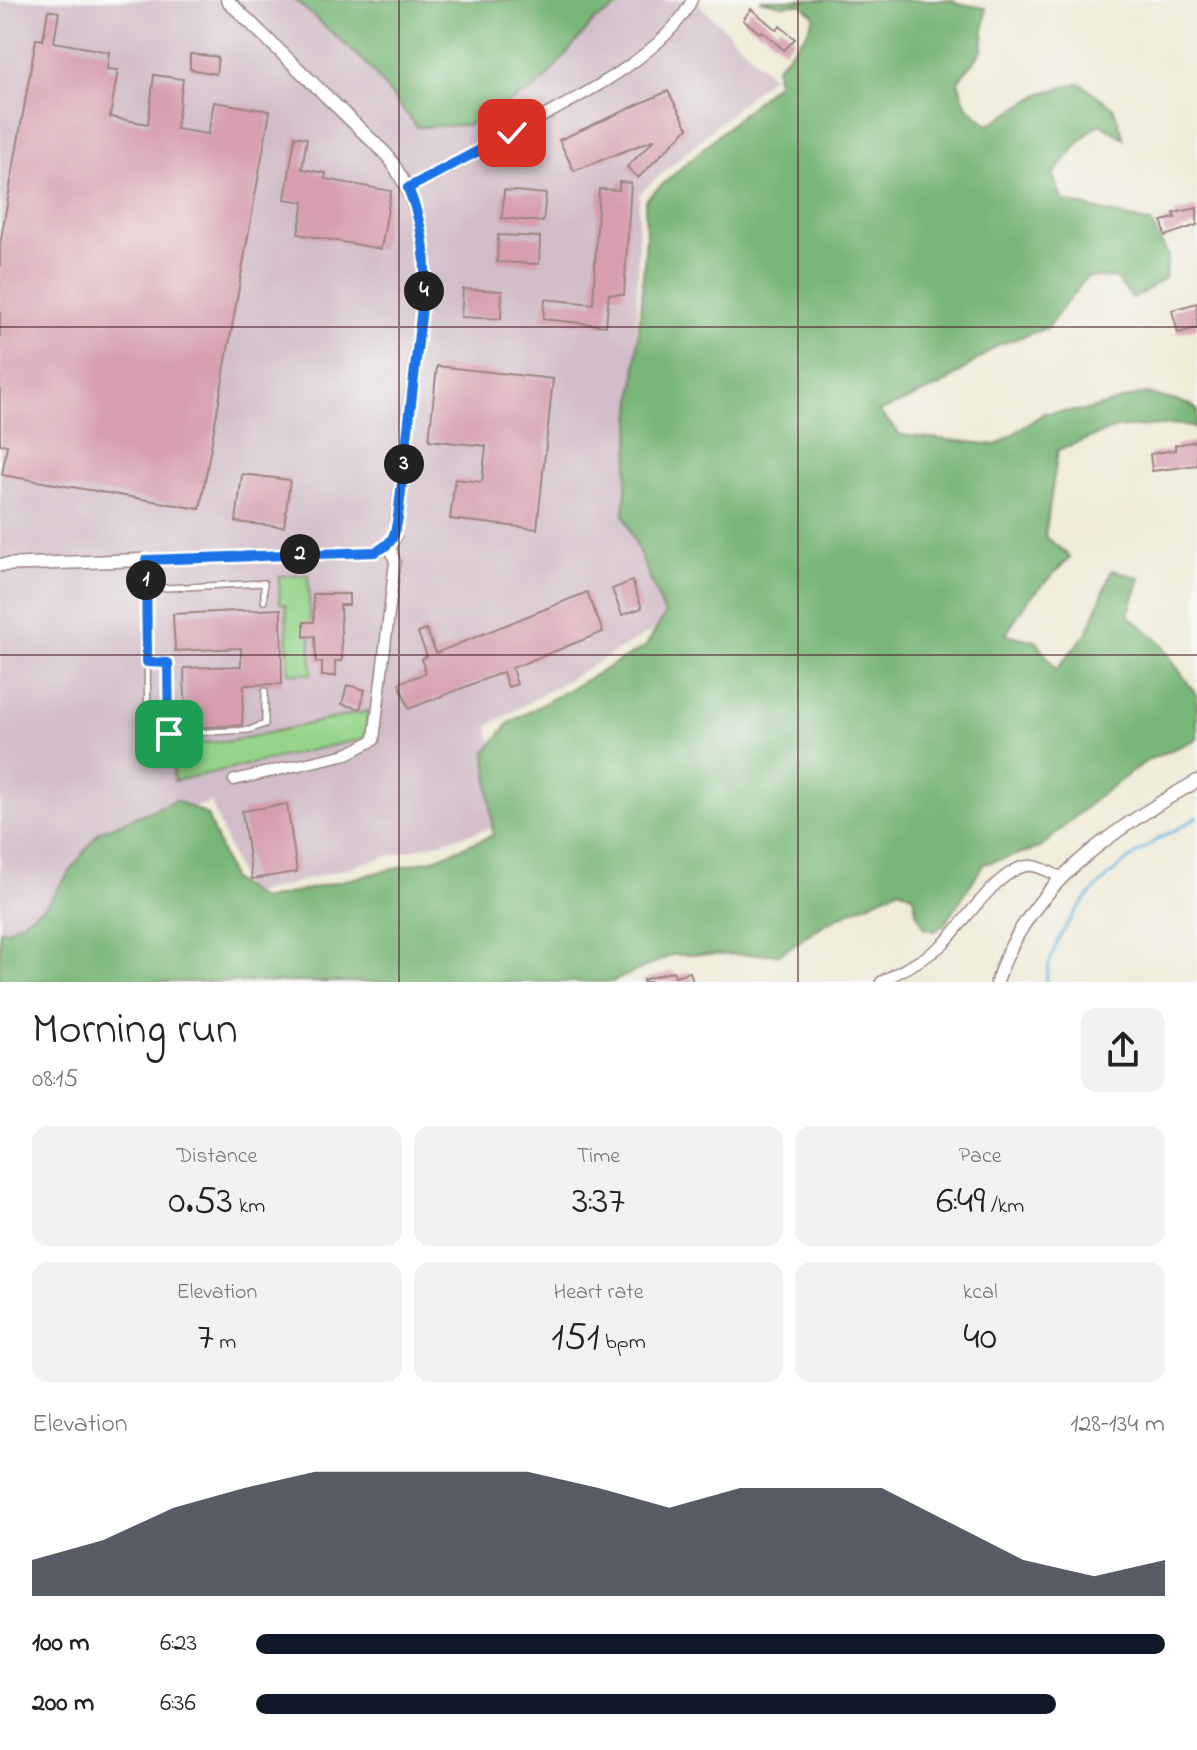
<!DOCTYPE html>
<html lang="en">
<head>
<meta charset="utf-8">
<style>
  :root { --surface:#fff; --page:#f2f2f2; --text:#222; --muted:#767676; --accent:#111827 }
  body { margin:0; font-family:"Indie Flower",sans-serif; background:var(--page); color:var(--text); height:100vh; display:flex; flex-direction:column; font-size:30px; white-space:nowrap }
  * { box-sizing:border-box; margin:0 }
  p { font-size:26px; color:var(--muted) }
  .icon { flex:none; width:44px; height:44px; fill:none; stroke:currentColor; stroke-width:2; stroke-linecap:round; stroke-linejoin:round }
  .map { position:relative; height:982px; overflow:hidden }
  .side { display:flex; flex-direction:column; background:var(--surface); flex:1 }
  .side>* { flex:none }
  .pin { position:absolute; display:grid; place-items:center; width:68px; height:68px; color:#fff; margin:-34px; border-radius:16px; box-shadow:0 4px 12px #0006 }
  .km { position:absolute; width:40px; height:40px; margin:-20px; border-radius:50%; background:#222; color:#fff; font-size:22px; line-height:40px; text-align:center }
  .round { display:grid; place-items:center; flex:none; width:84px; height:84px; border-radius:16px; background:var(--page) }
  .head { display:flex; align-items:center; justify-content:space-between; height:136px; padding:0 32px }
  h1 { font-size:44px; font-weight:600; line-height:60px }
  .figures { display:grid; grid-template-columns:repeat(3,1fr); gap:12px; height:136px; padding:8px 32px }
  .figures div { display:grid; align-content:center; border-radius:16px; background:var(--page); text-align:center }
  .figures b { font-size:40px; font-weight:600 }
  .figures small { font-size:22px; font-weight:400 }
  .figures p { font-size:22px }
  .chart { height:224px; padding:16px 32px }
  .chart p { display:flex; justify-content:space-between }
  .chart svg { width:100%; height:144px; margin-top:8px; fill:var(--accent); opacity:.7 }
  ul { padding:0 32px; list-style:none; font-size:26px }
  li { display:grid; grid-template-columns:128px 96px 1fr; align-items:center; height:60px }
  li i { height:20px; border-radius:10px; background:var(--accent) }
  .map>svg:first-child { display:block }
</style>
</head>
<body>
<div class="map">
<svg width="1197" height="982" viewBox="0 0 1197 982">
  <rect width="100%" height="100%" fill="#f6f6f2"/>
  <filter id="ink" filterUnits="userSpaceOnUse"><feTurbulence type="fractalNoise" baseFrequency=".0125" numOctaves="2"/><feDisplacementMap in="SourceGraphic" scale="16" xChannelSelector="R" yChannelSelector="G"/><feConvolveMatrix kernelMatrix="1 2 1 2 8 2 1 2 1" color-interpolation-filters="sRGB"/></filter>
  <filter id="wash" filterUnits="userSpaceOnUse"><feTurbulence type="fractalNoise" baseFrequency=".006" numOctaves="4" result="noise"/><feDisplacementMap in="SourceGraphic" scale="32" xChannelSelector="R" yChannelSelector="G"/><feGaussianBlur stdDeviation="1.8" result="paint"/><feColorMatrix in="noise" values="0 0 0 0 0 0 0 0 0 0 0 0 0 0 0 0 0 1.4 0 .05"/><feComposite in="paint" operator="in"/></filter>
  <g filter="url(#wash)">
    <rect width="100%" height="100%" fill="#efebd7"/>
    <!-- industrial -->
    <path fill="#d1bdc9" d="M 0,0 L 695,0 L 772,76 L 639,194 L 633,531 L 674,618 L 488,726 L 508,823 L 247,896 L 211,802 L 107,837 L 0,959 Z"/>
    <!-- green -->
    <path fill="#95d58b" stroke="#707a5b" stroke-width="2" d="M 308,575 L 312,674 L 289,673 L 286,605 L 280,603 L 279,576 Z
      M 368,711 L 366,738 L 174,781 L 171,745 L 232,741 Z"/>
    <!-- forest -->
    <path fill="#78b677" stroke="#616a51" stroke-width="2" d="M 295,0 L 630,0 L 594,21 L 538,87 L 468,125 L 417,127 L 365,62 Z
      M 760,0 L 954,0 L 956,3 L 986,8 L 982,51 L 958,81 L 966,105 L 988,125 L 1042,93 L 1080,83 L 1113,107 L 1124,138 L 1100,124 C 1080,137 1068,157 1053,175 L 1063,201 L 1151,223 L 1168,255 L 1165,278 L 1133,299 L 1115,278 L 1087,277 L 1047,328 L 998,345 L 942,385 L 879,412 L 901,435 L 997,445 L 1044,413 L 1087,410 L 1146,393 L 1191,405 L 1197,410 L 1197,428 L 1177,424 L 1116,428 L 1058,450 L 1045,536 L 1070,557 L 1027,601 L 1006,634 L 1036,641 L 1056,670 L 1087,633 L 1112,570 L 1140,578 L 1128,615 L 1158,640 L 1197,696 L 1197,739 L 1148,760 L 1095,799 L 1040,848 L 984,864 L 944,925 L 935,931 L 925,928 L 916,912 L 914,896 L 900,889 L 828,922 L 780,954 L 672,955 L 612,982 L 0,982 L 0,930 L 8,930 L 46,905 L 99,832 L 176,800 L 207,815 L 232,880 L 262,900 L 434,859 L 493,835 L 486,752 L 509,723 L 646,646 L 665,615 L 624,515 L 646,237 L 645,200 L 777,83 L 776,67 L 806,34 L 815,16 L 801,4 L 781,5 Z"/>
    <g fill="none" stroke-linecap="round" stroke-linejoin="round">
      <!-- stream -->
      <path stroke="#63b2dd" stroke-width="3" d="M 1046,982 C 1052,922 1107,872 1155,841 C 1170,831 1184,827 1197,817"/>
    </g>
    <g id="blocks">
      <!-- building -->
      <path fill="#d69eaf" d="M 751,9 L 777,30 L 780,26 L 795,39 L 784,50 L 762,31 L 760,33 L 743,20 Z
        M 48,10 L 59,12 L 54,42 L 109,52 L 107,69 L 118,70 L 110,117 L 148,124 L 154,75 L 183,79 L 176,129 L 208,134 L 214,102 L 270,111 L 200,509 L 2,475 L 7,445 L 0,444 L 0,244 L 36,39 L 43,40 Z
        M 190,54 L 218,57 L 216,74 L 190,69 Z
        M 668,91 L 688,128 L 638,178 L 627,167 L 655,139 L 574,171 L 559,140 Z
        M 295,136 L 307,138 L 302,169 L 326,173 L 325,179 L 391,191 L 381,249 L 298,234 L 304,202 L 285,199 Z
        M 619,182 L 631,183 L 624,295 L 609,294 L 606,326 L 543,319 L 545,299 L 593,304 L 599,189 L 619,190 Z
        M 504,190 L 546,194 L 543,222 L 502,218 Z
        M 1197,208 L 1197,225 L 1165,236 L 1162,221 L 1175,218 L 1174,213 Z
        M 498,235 L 540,237 L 539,264 L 497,262 Z
        M 463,289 L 502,291 L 501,319 L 461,317 Z
        M 1197,303 L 1197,328 L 1178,333 L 1172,310 Z
        M 437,366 L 553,379 L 537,529 L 450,519 L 455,479 L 482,482 L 486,446 L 429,440 Z
        M 1197,441 L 1197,465 L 1152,471 L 1150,454 L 1175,450 L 1175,445 Z
        M 242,474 L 290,480 L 284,527 L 236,522 Z
        M 632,581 L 642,608 L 622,615 L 612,589 Z
        M 587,592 L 603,632 L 512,668 L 517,684 L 508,687 L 503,672 L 409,709 L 399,683 L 426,673 L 421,659 L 427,656 L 418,633 L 426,629 L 436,653 Z
        M 313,594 L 349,594 L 349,605 L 340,605 L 342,661 L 335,661 L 336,676 L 322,676 L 322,662 L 316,662 L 315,636 L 304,637 L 304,622 L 314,622 Z
        M 281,609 L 282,684 L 244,685 L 242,725 L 186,728 L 184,668 L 241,666 L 241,648 L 175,651 L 173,614 Z
        M 347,685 L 365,690 L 360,709 L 342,704 Z
        M 287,804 L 297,872 L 252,879 L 242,811 Z
        M 673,971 L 675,976 L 690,972 L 693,982 L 643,982 L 643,980 Z"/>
    </g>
  </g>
  <g filter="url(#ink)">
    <use href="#blocks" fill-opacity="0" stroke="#9c8581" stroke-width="2"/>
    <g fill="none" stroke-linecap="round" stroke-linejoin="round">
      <defs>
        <path id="service" d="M 146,561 L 148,735 L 249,730 L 265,724 L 265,691
          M 146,589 L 264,583 L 264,601
          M 147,662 L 168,663 L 169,734"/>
        <path id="minor" d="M 408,188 C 442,173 474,154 506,136 C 563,105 663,59 692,0
          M 234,780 L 347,754 L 374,740 L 395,562 L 390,546
          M 881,982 C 902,970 927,959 945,942 C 963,924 1004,861 1033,866 C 1042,867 1053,874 1062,878"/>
        <path id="tertiary" d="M 0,565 L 375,552 L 390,546 L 395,536 L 425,281 C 426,233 415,194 387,155 L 227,0
          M 997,982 C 1026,886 1115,828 1197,781"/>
      </defs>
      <!-- service casing -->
      <use href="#service" stroke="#9c8581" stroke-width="8"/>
      <!-- minor casing -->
      <use href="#minor" stroke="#9c8581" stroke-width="13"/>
      <!-- tertiary casing -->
      <use href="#tertiary" stroke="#9c8581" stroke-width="15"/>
      <!-- service -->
      <use href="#service" stroke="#fff" stroke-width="5"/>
      <!-- minor -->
      <use href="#minor" stroke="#fff" stroke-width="10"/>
      <!-- tertiary -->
      <use href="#tertiary" stroke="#fff" stroke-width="12"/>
    </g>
  </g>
  <g fill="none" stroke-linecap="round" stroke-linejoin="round" filter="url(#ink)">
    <defs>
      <path id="route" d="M 169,734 L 168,663 L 147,662 L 146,560 L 375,552 C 393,544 395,536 398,517 L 425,281 C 426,248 421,219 408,188 L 512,133"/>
    </defs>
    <!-- route casing -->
    <use href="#route" stroke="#fff" stroke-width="16"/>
    <!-- route -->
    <use href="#route" stroke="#1a73e8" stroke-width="10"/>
  </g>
  <!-- grid -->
  <path fill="none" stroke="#4a1f2b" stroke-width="2" stroke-opacity="0.55" d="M 399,0 L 399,982M 798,0 L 798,982M 0,327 L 1197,327M 0,655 L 1197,655"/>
</svg>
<div class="pin" style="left:169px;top:734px;background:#1e9e55"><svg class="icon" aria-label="arrive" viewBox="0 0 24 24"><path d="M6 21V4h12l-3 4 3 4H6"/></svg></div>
<div class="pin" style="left:512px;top:133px;background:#d93025"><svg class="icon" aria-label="check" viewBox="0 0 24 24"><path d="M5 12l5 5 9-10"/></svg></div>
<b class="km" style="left:146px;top:580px">1</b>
<b class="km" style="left:300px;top:554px">2</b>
<b class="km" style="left:404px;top:464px">3</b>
<b class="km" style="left:424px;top:291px">4</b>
</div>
<section class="side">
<div class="head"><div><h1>Morning run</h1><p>08:15</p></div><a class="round"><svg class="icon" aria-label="share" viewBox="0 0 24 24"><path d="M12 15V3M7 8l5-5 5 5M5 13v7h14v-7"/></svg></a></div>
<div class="figures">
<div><p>Distance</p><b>0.53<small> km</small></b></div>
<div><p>Time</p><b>3:37</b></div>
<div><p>Pace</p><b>6:49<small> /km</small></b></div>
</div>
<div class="figures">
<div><p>Elevation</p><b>7<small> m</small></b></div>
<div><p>Heart rate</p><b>151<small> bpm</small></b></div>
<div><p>kcal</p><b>40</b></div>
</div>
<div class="chart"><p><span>Elevation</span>128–134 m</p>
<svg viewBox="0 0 160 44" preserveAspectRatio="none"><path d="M0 44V33L10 27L20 17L30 11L40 6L50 6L60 6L70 6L80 11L90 17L100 11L110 11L120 11L130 22L140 33L150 38L160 33V44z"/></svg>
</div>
<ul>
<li><b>100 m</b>6:23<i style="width:100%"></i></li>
<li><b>200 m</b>6:36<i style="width:88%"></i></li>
</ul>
</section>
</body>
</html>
